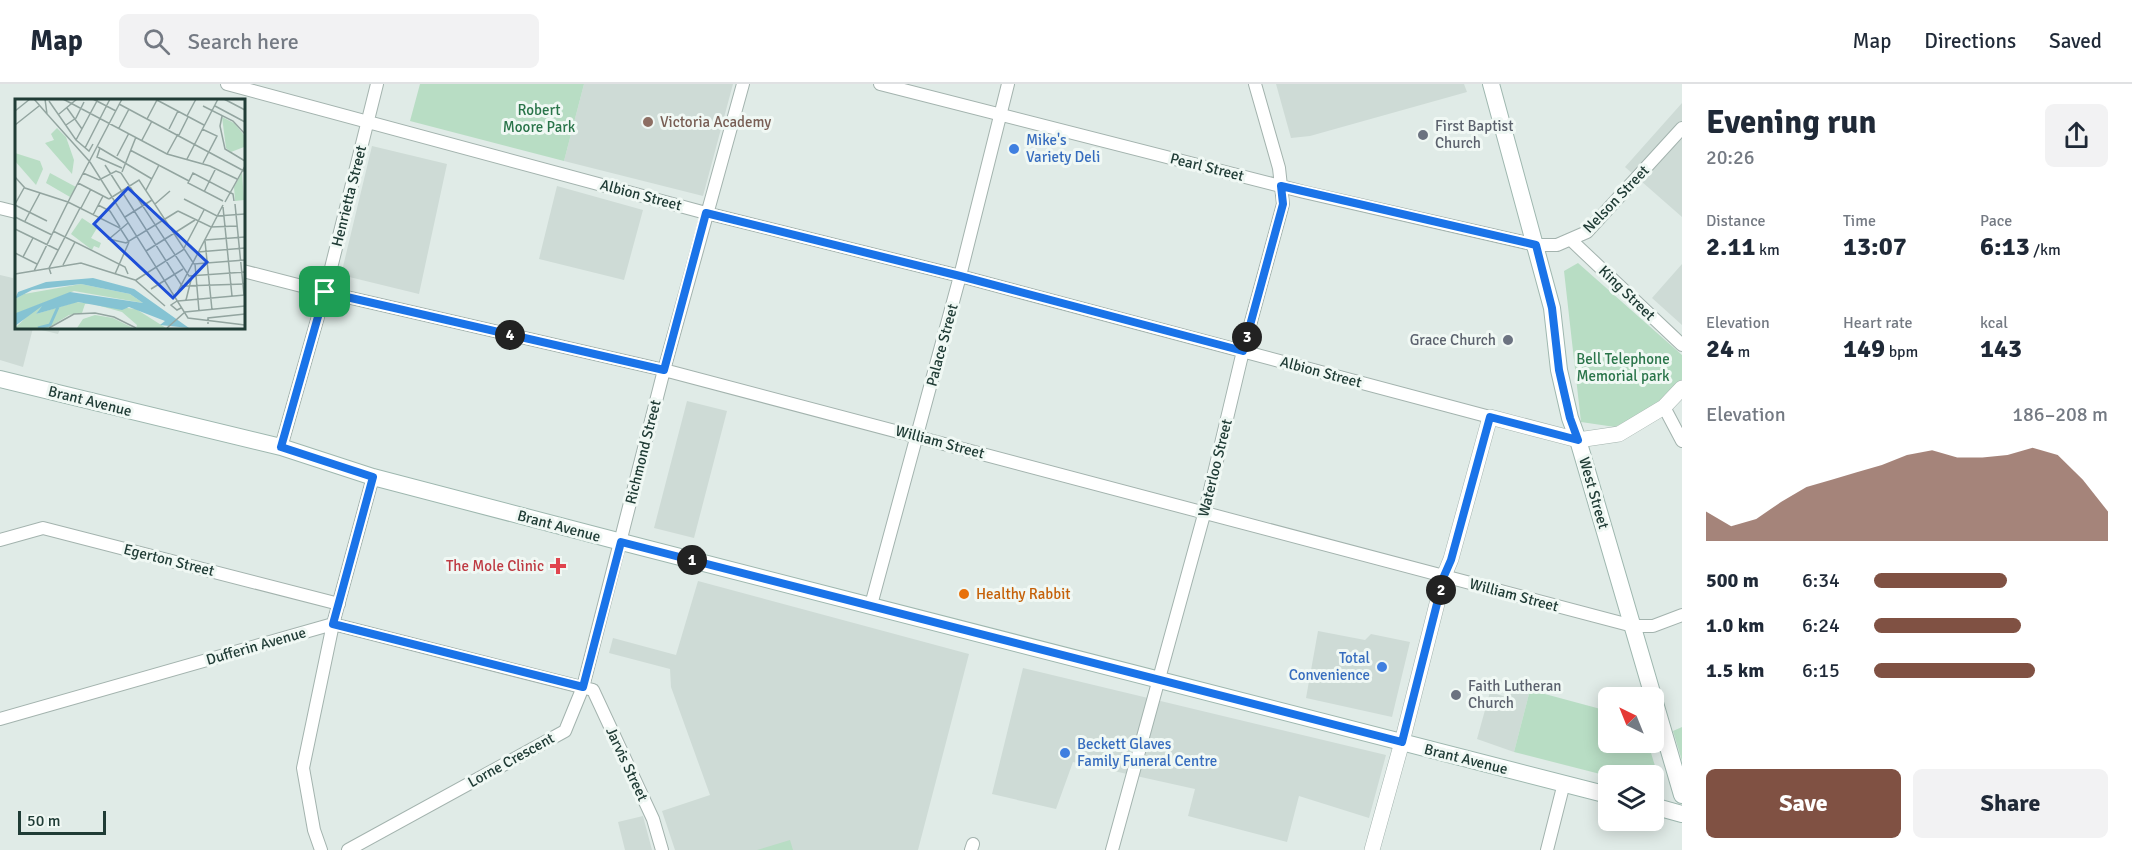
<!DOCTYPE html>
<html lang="en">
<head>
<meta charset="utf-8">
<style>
  :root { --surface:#fff; --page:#f2f2f3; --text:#1f2937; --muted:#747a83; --line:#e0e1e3; --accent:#805143 }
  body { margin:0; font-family:Signika,sans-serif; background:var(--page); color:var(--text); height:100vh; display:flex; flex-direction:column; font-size:22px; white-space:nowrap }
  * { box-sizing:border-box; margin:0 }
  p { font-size:20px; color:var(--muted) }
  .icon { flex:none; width:33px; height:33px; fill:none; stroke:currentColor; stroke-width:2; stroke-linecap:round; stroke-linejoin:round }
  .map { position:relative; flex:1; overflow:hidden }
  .details { display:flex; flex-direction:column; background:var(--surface); width:450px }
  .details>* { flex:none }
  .needle { width:39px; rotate:317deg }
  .fabs { position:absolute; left:1598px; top:603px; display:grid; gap:12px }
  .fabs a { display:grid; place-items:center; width:66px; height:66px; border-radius:9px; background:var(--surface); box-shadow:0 3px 15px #0003; font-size:30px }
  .scale { position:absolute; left:18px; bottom:15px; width:88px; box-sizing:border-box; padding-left:6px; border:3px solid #203c36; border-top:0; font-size:16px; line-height:21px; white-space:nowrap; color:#203c36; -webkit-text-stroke:4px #f0f8f4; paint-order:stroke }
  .pin { position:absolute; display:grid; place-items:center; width:51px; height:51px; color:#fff; margin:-26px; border-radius:12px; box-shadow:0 3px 9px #0006 }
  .km { position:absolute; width:30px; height:30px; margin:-15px; border-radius:50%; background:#222; color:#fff; font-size:16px; line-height:30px; text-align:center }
  .round { display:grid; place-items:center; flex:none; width:63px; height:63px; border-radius:9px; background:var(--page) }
  .summary { display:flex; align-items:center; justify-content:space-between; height:102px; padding:0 24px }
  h1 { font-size:33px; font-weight:800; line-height:45px }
  .figures { display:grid; grid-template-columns:repeat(3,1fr); gap:9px; height:102px; padding:6px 24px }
  .figures div { display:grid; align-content:center }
  .figures b { font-size:26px; font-weight:800 }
  .figures small { font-size:16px; font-weight:400 }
  .figures p { font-size:16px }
  .chart { height:168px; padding:12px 24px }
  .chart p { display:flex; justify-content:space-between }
  .chart svg { width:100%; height:108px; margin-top:6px; fill:var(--accent); opacity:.7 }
  .cta { display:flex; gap:12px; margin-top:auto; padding:12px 24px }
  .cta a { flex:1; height:69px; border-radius:9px; background:var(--accent); color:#fff; font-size:24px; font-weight:800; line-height:69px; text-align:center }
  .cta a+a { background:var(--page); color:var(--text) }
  ul { padding:0 24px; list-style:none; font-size:20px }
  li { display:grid; grid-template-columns:96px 72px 1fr; align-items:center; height:45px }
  li i { height:15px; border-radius:8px; background:var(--accent) }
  header { display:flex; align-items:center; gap:36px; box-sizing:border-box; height:84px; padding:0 30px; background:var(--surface); border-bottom:2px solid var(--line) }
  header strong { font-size:28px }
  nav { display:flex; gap:33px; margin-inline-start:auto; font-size:21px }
  .search { width:420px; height:54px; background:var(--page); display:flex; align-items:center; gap:15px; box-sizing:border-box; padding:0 21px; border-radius:9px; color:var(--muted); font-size:22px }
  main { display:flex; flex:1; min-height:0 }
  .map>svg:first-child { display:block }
</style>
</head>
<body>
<header>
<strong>Map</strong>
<div class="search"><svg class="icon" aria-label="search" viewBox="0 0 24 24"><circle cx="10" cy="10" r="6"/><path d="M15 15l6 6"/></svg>Search here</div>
<nav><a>Map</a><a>Directions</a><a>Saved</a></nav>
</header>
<main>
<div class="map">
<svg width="1682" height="766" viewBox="0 0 1682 766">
  <rect width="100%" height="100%" fill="#e0ebe7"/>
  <!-- built -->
  <path fill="#cedbd6" d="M 584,0 L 733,0 L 703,112 L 564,77 Z
    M 1276,0 L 1464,0 L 1467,8 L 1310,52 L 1291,54 Z
    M 1682,19 L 1682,133 L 1625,83 Z
    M 372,62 L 447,80 L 419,210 L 341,191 Z
    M 557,102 L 643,126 L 624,196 L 539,175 Z
    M 16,177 L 16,243 L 61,243 L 58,250 L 33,244 L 23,283 L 0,276 L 0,191 L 13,194 Z
    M 1682,180 L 1682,241 L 1652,214 Z
    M 687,317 L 727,327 L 694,454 L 654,444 Z
    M 698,497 L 969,570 L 918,766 L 675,766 L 662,727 L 710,711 L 671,603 L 670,585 L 609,569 L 613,554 L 676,571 Z
    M 1318,547 L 1365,556 L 1371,550 L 1410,558 L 1392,633 L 1306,614 Z
    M 1023,584 L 1386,671 L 1369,734 L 1299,712 L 1287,758 L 1188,732 L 1195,705 L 1073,678 L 1056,725 L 992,710 Z
    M 1510,600 L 1530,606 L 1514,668 L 1477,655 L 1490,608 L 1506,613 Z
    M 643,732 L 652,766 L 625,766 L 618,738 Z"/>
  <!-- green -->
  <path fill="#b8ddc4" d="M 420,0 L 584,0 L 564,77 L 410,37 Z
    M 1578,179 L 1682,271 L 1682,298 L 1659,320 L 1615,343 L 1581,338 L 1564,187 Z
    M 1530,606 L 1608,627 L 1608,658 L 1648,659 L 1662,705 L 1653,703 L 1653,692 L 1608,692 L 1514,668 Z
    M 1682,643 L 1682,677 L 1673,647 Z
    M 790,756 L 793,766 L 757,766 Z"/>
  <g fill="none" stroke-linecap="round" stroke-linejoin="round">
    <defs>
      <path id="minor" d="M 227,0 L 706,129 L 960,192 L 1490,333
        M 880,0 L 1304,108 L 1536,161 L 1557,161 L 1587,148 L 1682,44
        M 0,124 L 16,128
        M 1571,156 L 1682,261
        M 243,187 L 325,208 L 664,286 L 1633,542 L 1653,542 L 1682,531
        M 1664,323 L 1682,357
        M 281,363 L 325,208 L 377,0
        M 0,456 L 43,444 L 339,520
        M 871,521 L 960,192 L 1008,0
        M 0,635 L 333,540 L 593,606 L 653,735 L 662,766
        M 321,766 L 314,746 L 303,684 L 333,540 L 373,393
        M 348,766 L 565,647 L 583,603 L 664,286 L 743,0
        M 971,766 L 973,760
        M 1112,766 L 1205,427 L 1243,267 L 1283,120 L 1279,84 L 1255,0
        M 1547,766 L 1564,699"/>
      <path id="tertiary" d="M 1372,766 L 1402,658 L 1444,492 L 1451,475 L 1490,333 L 1578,356 L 1619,350 L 1664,323 L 1682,304"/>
      <path id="secondary" d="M 1491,0 L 1552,224 L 1559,286 L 1570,334 L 1578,356 L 1682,711
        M 0,295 L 281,363 L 373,393 L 610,455 L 1608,711
        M 1653,722 L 1682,730"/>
    </defs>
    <!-- minor casing -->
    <use href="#minor" stroke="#a3b3ae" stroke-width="14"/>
    <!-- tertiary casing -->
    <use href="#tertiary" stroke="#a3b3ae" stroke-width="16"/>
    <!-- secondary casing -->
    <use href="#secondary" stroke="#9eb7af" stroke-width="18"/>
    <!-- minor -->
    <use href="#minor" stroke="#fff" stroke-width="12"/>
    <!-- tertiary -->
    <use href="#tertiary" stroke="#fff" stroke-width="15"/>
    <!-- secondary -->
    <use href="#secondary" stroke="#fff" stroke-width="16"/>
  </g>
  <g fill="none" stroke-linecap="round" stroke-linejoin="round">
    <defs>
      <path id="route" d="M 1281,102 L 1536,161 L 1552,224 L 1559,286 L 1570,334 L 1578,356 L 1490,333 L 1451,476 L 1444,492 L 1402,658 L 621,458 L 583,603 L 333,540 L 373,393 L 281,363 L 325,208 L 664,286 L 706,129 L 960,192 L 1243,267 L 1283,120 Z"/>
    </defs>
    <!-- route casing -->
    <use href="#route" stroke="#fff" stroke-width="12"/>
    <!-- route -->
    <use href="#route" stroke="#1a73e8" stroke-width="8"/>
  </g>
  <!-- markers -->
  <circle fill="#8d6e63" stroke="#f0f8f4" stroke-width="2" cx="648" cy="38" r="6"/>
  <g fill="#6b7280" stroke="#f0f8f4" stroke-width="2">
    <circle cx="1423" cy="51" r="6"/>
    <circle cx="1508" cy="256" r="6"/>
    <circle cx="1456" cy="611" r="6"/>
  </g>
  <g fill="#3f7fe0" stroke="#f0f8f4" stroke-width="2">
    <circle cx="1014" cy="65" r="6"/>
    <circle cx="1382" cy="583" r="6"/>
    <circle cx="1065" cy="669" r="6"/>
  </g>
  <path fill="#e0444e" stroke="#f0f8f4" stroke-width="2" d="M555 473h6v6h6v6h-6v6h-6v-6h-6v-6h6z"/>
  <circle fill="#e8710a" stroke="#f0f8f4" stroke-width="2" cx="964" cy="510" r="6"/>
  <g text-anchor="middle" stroke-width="6" stroke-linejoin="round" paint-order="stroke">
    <!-- park labels -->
    <g font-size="15" fill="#297449" stroke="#f0f8f4">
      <text x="539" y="31">Robert<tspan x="539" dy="17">Moore Park</tspan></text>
      <text x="1623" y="280">Bell Telephone<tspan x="1623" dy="17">Memorial park</tspan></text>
    </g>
    <!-- education labels -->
    <g font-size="15" fill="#785e54" stroke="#f0f8f4" text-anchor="start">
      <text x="660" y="43">Victoria Academy</text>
    </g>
    <!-- worship labels -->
    <g font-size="15" fill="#5b616d" stroke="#f0f8f4" text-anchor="start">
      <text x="1435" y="47">First Baptist<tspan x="1435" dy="17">Church</tspan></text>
      <text x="1496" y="261" text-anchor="end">Grace Church</text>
      <text x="1468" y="607">Faith Lutheran<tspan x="1468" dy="17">Church</tspan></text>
    </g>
    <!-- shop labels -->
    <g font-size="15" fill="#366cbe" stroke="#f0f8f4" text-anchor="start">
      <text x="1026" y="61">Mike's<tspan x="1026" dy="17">Variety Deli</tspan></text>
      <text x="1370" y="579" text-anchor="end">Total<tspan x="1370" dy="17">Convenience</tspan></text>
      <text x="1077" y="665">Beckett Glaves<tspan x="1077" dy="17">Family Funeral Centre</tspan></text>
    </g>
    <!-- street labels -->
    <g font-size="15" fill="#203c36" stroke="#f0f8f4">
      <text transform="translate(1207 83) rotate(14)" y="5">Pearl Street</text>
      <text transform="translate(641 111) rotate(15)" y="5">Albion Street</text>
      <text transform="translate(349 112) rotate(-76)" y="5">Henrietta Street</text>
      <text transform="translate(1616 115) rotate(-46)" y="5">Nelson Street</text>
      <text transform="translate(1627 209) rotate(44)" y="5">King Street</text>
      <text transform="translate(942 261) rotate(-75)" y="5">Palace Street</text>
      <text transform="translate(1321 288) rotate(15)" y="5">Albion Street</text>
      <text transform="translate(90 317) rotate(14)" y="5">Brant Avenue</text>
      <text transform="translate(940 358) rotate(15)" y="5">William Street</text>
      <text transform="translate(643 368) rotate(-76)" y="5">Richmond Street</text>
      <text transform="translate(1215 384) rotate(-76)" y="5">Waterloo Street</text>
      <text transform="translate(1594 409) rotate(74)" y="5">West Street</text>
      <text transform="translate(559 442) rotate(15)" y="5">Brant Avenue</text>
      <text transform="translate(169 476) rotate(14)" y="5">Egerton Street</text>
      <text transform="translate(1514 511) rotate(15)" y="5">William Street</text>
      <text transform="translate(256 562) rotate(-16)" y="5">Dufferin Avenue</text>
      <text transform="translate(1466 675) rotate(14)" y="5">Brant Avenue</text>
      <text transform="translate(511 676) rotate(-29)" y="5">Lorne Crescent</text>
      <text transform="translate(627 680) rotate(65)" y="5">Jarvis Street</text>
    </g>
    <!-- health labels -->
    <g font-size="15" fill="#be3a42" stroke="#f0f8f4" text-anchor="end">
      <text x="544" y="487">The Mole Clinic</text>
    </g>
    <!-- food labels -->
    <g font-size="15" fill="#c56008" stroke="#f0f8f4" text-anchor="start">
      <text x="976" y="515">Healthy Rabbit</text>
    </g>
  </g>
  <!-- overview -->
  <g transform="translate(15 15)">
    <rect width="230" height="230" fill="#e0ebe7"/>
    <path d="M 207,18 L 219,24 L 229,36 L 229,48 L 216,53 L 211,49 ZM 42,29 L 51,38 L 59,61 L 57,75 L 30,44 L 39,41 L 36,35 ZM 0,54 L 25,62 L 28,70 L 21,86 L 0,62 ZM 35,74 L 61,88 L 55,98 L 31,84 ZM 227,74 L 229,101 L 220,102 L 219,88 ZM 67,119 L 82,129 L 76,139 L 86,144 L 84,149 L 79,147 L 77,151 L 56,135 ZM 66,185 L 115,195 L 128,204 L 59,192 L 0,215 L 0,200 L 9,195 ZM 61,203 L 121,210 L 151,229 L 121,229 L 122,226 L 107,213 L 78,205 L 70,205 L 67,214 L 54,216 L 33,229 L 0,229 L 21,209 L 28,206 L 21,215 ZM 80,216 L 98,219 L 118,229 L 62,229 L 68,220 Z" fill="#b8ddc4"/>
    <path d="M 78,179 L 119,190 L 174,229 L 145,226 L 150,222 L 114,208 L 107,211 L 63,203 L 21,215 L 27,207 L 0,227 L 1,214 L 55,193 L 128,204 L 115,195 L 66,185 L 17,191 L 0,200 L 3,193 L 31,183 Z" fill="#85c3d3"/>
    <path fill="none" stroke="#85c3d3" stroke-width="3" d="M 23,229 L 35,226 L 43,208"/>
    <path fill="none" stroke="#93a5a0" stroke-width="1.5" d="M 19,0 L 32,15M 30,0 L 32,15 L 75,63 L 173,219 L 230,226M 48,0 L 152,55 L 195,67 L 222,80M 78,0 L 101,12M 140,0 L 189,26M 209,0 L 230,11M 34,2 L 61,41 L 74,52 L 78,45M 104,5 L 229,72M 188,7 L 218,22 L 230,35M 200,7 L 230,23M 52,9 L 67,30M 0,12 L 15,0M 44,15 L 62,0M 172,17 L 181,0M 207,17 L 205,27 L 210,50 L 230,62M 132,20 L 142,1M 0,26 L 24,7M 51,26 L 61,19 L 69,3M 104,29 L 114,10M 154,30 L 163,12M 187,30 L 202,37 L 188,64M 164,36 L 173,18M 61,41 L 83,0M 127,41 L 137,22M 83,48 L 137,80M 70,49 L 95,0M 85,49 L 82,58 L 107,69M 115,51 L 174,82M 152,55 L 163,35M 102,57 L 114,34M 172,60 L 203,0M 90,66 L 167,187 L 230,185M 107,73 L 121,38M 68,74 L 84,81 L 101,72 L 106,74 L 174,177 L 230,173M 0,78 L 10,89 L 53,103 L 105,129 L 114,143M 63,84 L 94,100M 131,91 L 144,66M 189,93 L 201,69M 94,100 L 124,81 L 179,165 L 230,161M 169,100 L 202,117 L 230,115M 208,102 L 173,84 L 178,74 L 218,95 L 219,102M 53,103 L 107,0M 210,103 L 230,67M 0,105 L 9,89M 140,105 L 155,92M 220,105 L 229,196M 0,106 L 32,122M 83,106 L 95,112 L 105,128M 208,108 L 217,197M 66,109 L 76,90M 163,112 L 196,128 L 222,127M 78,116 L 88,97M 0,118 L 37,136M 110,118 L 137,101M 10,122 L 25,94M 113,124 L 94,140 L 111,144 L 163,112M 0,130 L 43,151M 38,132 L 110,168 L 113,175M 190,141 L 230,138M 190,142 L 197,211M 131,152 L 180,121M 183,153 L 230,149M 0,154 L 22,165M 8,158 L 18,139M 180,165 L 184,212M 48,166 L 60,143M 19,172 L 53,103M 0,175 L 66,164 L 120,181 L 150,207M 36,175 L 34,169 L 65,109M 100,175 L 114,143M 121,181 L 168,151 L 189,111M 136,190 L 168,170M 160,198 L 208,106M 171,201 L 177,177M 162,202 L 156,206 L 162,211 L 166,209M 163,202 L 230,196M 193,225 L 193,219 L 230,215M 34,229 L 59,215 L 80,214 L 99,218 L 121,229M 152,229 L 170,213 L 230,207"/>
    <path fill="#1d4ed8" fill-opacity="0.15" stroke="#1d4ed8" stroke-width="3" d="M 113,89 L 192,163 L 158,199 L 79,125 Z"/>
    <rect width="230" height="230" fill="none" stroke="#203c36" stroke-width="3"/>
  </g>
</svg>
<div class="fabs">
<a><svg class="needle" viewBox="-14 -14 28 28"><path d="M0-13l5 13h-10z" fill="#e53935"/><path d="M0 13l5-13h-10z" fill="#747a83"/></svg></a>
<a><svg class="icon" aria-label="layers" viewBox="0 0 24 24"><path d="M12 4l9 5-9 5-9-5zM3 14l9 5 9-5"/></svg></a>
</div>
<div class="scale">50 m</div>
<div class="pin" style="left:325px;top:208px;background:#1e9e55"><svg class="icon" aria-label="arrive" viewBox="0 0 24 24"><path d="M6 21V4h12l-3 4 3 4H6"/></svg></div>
<b class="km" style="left:692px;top:476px">1</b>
<b class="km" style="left:1441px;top:506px">2</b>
<b class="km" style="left:1247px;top:253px">3</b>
<b class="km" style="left:510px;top:251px">4</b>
</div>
<section class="details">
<div class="summary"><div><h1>Evening run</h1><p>20:26</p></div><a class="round"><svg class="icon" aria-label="share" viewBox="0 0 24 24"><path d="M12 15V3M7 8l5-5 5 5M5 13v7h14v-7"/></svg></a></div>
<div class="figures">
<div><p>Distance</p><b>2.11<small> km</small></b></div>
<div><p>Time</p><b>13:07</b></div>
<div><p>Pace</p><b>6:13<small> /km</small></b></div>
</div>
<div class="figures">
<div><p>Elevation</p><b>24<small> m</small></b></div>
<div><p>Heart rate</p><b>149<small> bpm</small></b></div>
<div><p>kcal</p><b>143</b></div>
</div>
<div class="chart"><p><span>Elevation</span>186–208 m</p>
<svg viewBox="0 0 160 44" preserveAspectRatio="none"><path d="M0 44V32L10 38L20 35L30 28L40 22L50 19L60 16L70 13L80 9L90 7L100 10L110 10L120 9L130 6L140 9L150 19L160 32V44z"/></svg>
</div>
<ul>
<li><b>500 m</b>6:34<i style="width:57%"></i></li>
<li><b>1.0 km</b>6:24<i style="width:63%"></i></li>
<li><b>1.5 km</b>6:15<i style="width:69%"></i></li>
</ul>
<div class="cta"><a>Save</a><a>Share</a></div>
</section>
</main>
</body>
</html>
